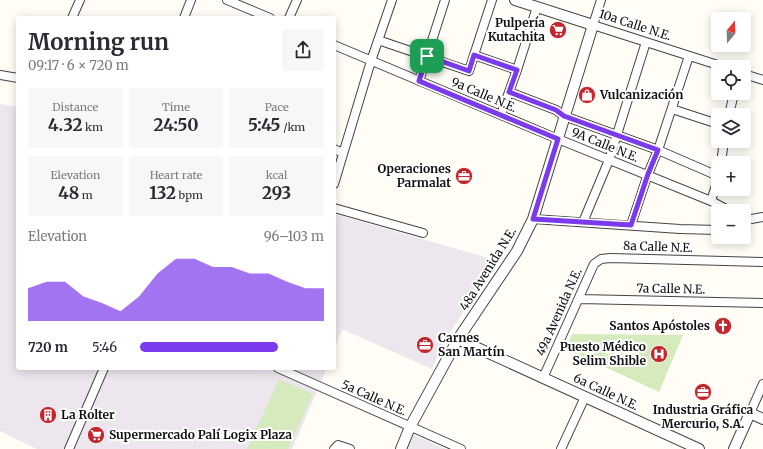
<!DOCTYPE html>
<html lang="en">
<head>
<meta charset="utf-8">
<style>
  :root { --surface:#fff; --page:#f7f7f7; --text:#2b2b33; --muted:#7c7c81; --accent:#7c3aed }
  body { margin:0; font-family:Merriweather,serif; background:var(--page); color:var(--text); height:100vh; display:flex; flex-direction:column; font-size:15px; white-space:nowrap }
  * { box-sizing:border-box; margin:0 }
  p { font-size:13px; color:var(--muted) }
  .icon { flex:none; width:22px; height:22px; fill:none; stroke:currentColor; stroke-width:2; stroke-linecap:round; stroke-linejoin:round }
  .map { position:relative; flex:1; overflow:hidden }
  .side { position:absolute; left:16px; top:16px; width:320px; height:354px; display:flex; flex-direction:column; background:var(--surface); border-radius:4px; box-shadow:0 2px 10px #0003 }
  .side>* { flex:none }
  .needle { width:26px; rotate:19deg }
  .tools { position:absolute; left:711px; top:12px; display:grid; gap:8px }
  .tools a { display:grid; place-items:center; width:40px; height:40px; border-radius:4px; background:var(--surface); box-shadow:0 2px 10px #0003; font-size:20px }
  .pin { position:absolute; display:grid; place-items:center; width:34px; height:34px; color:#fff; margin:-17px; border-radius:8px; box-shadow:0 2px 6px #0006 }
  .round { display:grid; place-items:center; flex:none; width:42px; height:42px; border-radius:4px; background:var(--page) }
  .summary { display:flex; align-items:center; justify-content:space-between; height:68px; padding:0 12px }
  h1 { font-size:22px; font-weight:700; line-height:30px }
  .stats { display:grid; grid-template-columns:repeat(3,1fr); gap:6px; height:68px; padding:4px 12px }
  .stats div { display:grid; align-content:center; border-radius:4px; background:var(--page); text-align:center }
  .stats b { font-size:17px; font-weight:700 }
  .stats small { font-size:11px; font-weight:400 }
  .stats p { font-size:11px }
  .chart { height:112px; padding:8px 12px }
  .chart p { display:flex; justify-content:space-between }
  .chart svg { width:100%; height:72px; margin-top:4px; fill:var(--accent); opacity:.7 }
  ul { padding:0 12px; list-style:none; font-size:13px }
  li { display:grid; grid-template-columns:64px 48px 1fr; align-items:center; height:30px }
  li i { height:10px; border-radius:5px; background:var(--accent) }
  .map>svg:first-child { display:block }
</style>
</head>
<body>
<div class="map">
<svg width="763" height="449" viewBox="0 0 763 449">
  <rect width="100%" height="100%" fill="#fffdf5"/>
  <!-- industrial -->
  <path fill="#eee6ef" d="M 0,104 L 18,107 L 18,368 L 327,368 L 292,449 L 37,449 L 0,431 Z
    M 334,214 L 496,260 L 441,347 L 432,369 L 342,329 L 334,350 Z
    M 413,435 L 446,449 L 407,449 Z"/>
  <!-- green -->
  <path fill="#d5ebbd" d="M 572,334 L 683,335 L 659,392 L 566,349 Z
    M 279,379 L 313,394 L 288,449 L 247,449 Z"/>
  <!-- pitch -->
  <path fill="#e6f2cf" d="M 609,341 L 640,347 L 635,364 L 605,357 Z"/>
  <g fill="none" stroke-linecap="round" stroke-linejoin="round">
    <defs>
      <path id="minor" d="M 227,0 L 270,18
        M 601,0 L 593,25 L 724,67
        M 72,18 L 80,0
        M 184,18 L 191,0
        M 289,18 L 297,0
        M 378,40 L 469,71 L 474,55 L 517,70 L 509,92 L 556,110 L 564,116 L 658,150 L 718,176
        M 334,45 L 558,139 L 711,201 L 730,211
        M 474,55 L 492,0
        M 517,70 L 537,7
        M 744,74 L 763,80
        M 0,75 L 18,78
        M 419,81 L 445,0
        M 672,109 L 718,124
        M 501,115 L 509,92
        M 729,115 L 734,93
        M 334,149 L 343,153
        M 721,163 L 724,141
        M 334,184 L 371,61 L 392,0
        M 711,201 L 718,179
        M 334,208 L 423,233
        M 533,219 L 680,229 L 718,230
        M 744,219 L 746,220 L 763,217
        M 583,222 L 609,160 L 646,42
        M 631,225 L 648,174 L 658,150 L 689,56
        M 579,299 L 763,303
        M 278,368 L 461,449
        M 543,378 L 594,264 L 601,259 L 610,258 L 763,262
        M 750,413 L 763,384
        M 69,449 L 104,368
        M 334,449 L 338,445 L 350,449
        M 561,449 L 585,397"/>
      <path id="tertiary" d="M 458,339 L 699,449
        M 401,449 L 410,427 L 458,339 L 517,251 L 533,219 L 593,25 L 515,0
        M 734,449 L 750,413 L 763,419"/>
    </defs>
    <!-- minor casing -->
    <use href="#minor" stroke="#444" stroke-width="10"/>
    <!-- tertiary casing -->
    <use href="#tertiary" stroke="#444" stroke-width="12"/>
    <!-- minor -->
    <use href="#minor" stroke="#fff" stroke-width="8"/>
    <!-- tertiary -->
    <use href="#tertiary" stroke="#fff" stroke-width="10"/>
  </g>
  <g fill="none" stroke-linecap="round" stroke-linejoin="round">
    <defs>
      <path id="route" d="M 474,55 L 517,70 L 509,92 L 556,110 L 564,116 L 658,150 L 648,174 L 631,225 L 533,219 L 558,139 L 419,81 L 427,56 L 469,71 Z"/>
    </defs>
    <!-- route casing -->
    <use href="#route" stroke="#fff" stroke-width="8"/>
    <!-- route -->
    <use href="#route" stroke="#7c3aed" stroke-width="5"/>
  </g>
  <!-- icons -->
  <defs>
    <symbol id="supermarket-disc" viewBox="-11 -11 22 22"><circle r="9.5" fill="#c4262e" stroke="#fff"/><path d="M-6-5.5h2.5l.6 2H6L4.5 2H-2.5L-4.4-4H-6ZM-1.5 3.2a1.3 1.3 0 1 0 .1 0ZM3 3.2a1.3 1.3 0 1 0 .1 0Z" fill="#fff"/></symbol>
    <symbol id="shop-disc" viewBox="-11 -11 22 22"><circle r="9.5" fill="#c4262e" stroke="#fff"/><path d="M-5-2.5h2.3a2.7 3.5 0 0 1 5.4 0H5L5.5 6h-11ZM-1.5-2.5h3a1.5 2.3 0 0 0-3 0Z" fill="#fff"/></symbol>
    <symbol id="office-disc" viewBox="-11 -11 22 22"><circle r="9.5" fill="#c4262e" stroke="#fff"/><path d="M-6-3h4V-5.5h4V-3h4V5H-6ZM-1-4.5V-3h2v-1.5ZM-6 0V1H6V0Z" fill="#fff"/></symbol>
    <symbol id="church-disc" viewBox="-11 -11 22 22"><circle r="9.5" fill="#c4262e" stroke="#fff"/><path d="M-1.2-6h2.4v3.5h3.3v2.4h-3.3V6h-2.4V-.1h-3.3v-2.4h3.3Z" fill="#fff"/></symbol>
    <symbol id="hospital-disc" viewBox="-11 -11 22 22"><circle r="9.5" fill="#c4262e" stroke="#fff"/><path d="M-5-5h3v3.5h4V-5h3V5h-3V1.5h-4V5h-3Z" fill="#fff"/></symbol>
    <symbol id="building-disc" viewBox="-11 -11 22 22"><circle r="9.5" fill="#c4262e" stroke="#fff"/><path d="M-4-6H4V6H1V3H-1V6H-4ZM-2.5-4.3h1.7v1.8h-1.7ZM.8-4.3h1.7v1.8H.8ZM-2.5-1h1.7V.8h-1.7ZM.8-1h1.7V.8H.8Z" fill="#fff"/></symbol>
  </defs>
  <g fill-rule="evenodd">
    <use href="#supermarket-disc" x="548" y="20" width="20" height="20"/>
    <use href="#shop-disc" x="577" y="85" width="20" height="20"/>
    <use href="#office-disc" x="454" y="166" width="20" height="20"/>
    <use href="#church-disc" x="713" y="316" width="20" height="20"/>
    <use href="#office-disc" x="415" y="335" width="20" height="20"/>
    <use href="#hospital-disc" x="649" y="344" width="20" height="20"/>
    <use href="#office-disc" x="693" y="382" width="20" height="20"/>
    <use href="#building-disc" x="38" y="405" width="20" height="20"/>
    <use href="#supermarket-disc" x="86" y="425" width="20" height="20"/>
  </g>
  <g text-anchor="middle" stroke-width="4" stroke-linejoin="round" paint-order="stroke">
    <!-- poi labels -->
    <g font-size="12" font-weight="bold" fill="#111" stroke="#fff" text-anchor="end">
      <text x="545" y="27">Pulpería<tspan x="545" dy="14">Kutachita</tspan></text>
      <text x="600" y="99" text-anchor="start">Vulcanización</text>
      <text x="451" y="173">Operaciones<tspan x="451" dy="14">Parmalat</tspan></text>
      <text x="710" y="330">Santos Apóstoles</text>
      <text x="438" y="342" text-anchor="start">Carnes<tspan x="438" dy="14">San Martín</tspan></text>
      <text x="646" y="351">Puesto Médico<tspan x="646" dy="14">Selim Shible</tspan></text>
      <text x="703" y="414" text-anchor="middle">Industria Gráfica<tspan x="703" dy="14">Mercurio, S.A.</tspan></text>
      <text x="61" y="419" text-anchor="start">La Rolter</text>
      <text x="109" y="439" text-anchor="start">Supermercado Palí Logix Plaza</text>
    </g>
    <!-- street labels -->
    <g font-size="12" fill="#111" stroke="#fff">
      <text transform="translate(635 25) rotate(18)" y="4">10a Calle N.E.</text>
      <text transform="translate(484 95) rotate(23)" y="4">9a Calle N.E.</text>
      <text transform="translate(605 145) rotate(22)" y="4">9A Calle N.E.</text>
      <text transform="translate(658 247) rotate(2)" y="4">8a Calle N.E.</text>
      <text transform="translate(488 269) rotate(-58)" y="4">48a Avenida N.E.</text>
      <text transform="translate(671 289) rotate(1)" y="4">7a Calle N.E.</text>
      <text transform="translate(559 312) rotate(-66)" y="4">49a Avenida N.E.</text>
      <text transform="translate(606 392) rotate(25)" y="4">6a Calle N.E.</text>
      <text transform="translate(374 398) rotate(24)" y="4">5a Calle N.E.</text>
    </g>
  </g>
</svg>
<div class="tools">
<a><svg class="needle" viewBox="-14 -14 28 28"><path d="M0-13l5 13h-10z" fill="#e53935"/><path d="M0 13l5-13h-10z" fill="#7c7c81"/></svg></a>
<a><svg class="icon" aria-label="locate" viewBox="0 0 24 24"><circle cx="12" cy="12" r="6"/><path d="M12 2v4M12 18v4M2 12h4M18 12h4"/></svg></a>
<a><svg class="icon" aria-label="layers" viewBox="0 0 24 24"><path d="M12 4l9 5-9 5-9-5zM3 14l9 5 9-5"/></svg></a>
<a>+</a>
<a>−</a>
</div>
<div class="pin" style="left:427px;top:56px;background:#1e9e55"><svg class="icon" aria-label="arrive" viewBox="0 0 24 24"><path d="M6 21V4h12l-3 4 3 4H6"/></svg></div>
<section class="side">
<div class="summary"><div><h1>Morning run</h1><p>09:17 · 6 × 720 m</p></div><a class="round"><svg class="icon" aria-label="share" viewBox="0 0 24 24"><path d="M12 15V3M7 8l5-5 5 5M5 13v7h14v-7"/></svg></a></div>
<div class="stats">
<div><p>Distance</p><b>4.32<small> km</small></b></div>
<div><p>Time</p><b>24:50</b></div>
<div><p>Pace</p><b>5:45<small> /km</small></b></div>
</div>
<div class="stats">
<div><p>Elevation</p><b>48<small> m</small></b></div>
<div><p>Heart rate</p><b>132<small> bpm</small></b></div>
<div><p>kcal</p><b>293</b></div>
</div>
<div class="chart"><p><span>Elevation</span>96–103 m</p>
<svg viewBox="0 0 160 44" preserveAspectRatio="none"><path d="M0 44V24L10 20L20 20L30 29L40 33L50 38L60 29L70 15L80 6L90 6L100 11L110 11L120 15L130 15L140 20L150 24L160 24V44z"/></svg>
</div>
<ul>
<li><b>720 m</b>5:46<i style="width:75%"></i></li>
</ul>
</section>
</div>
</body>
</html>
